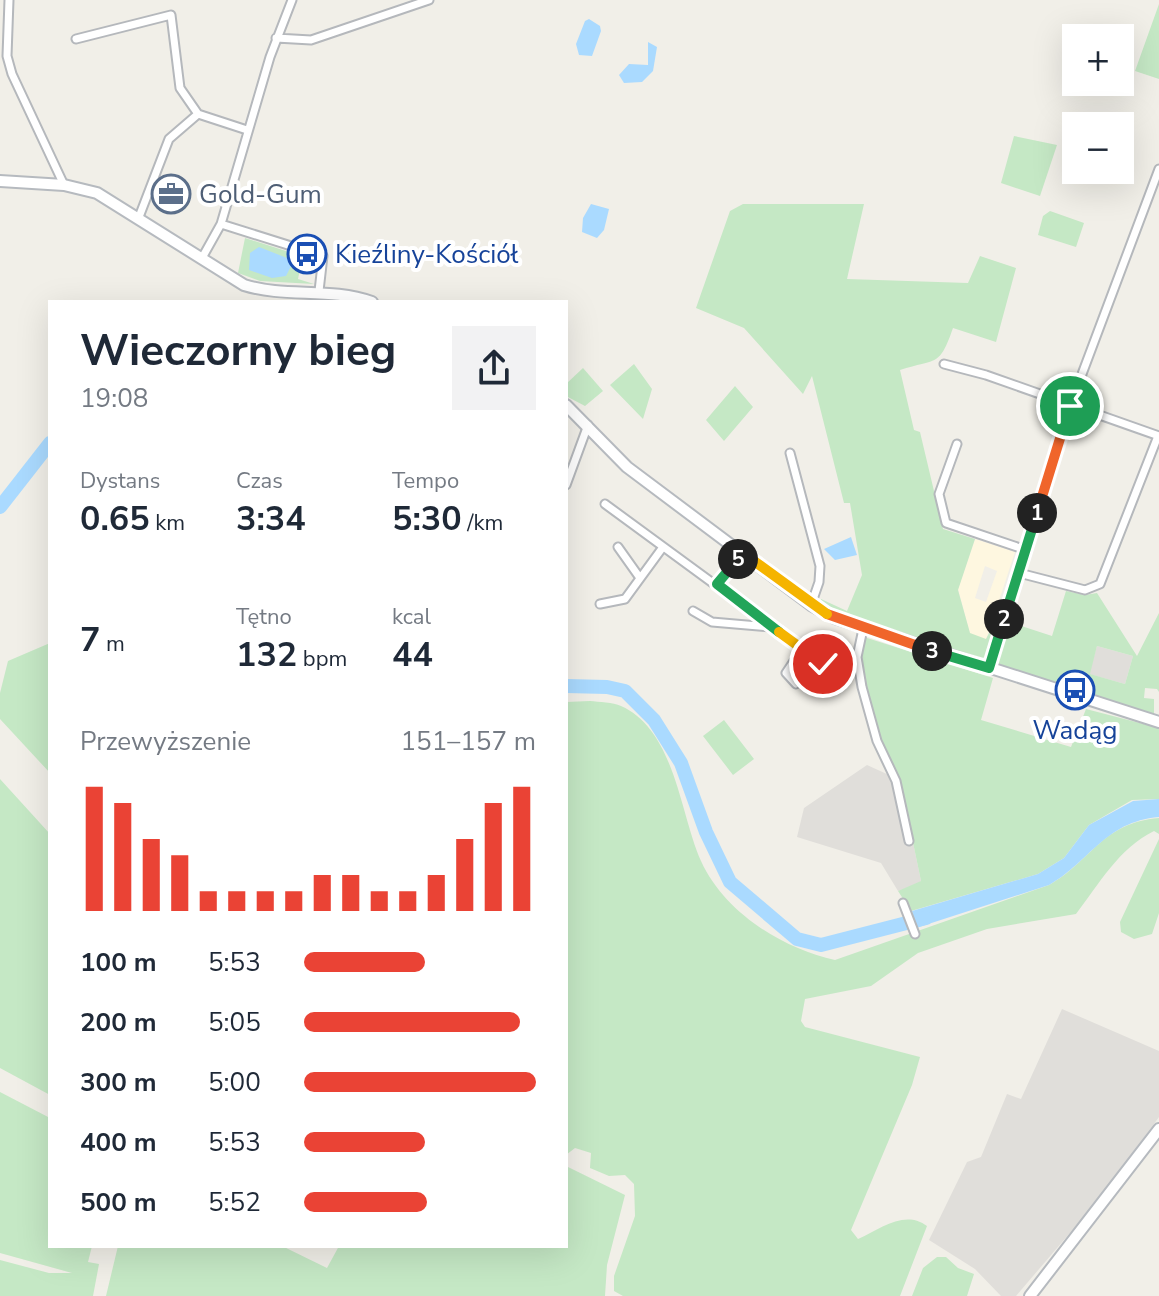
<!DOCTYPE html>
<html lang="pl">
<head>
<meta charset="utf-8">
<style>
  :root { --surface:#fff; --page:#f2f2f3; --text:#1f2937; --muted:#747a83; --accent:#ea4335 }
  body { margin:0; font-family:"Nunito Sans",sans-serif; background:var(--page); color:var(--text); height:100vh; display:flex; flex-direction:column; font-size:30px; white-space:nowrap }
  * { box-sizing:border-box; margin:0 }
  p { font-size:26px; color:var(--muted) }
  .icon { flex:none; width:44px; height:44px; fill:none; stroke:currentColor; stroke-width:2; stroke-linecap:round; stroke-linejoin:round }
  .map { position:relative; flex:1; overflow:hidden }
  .drawer { position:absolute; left:48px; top:300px; width:520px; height:948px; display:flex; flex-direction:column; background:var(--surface); border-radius:0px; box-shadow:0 8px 32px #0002 }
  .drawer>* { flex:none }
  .fabs { position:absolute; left:1062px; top:24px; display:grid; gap:16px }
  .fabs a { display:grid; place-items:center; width:72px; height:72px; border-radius:0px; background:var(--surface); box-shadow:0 8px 32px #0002; font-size:40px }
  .pin { position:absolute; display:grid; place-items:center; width:68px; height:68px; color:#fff; margin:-34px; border:4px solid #fff; border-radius:50%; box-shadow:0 2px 8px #0007 }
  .km { position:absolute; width:40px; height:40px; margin:-20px; border-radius:50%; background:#222; color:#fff; font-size:22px; line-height:40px; text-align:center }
  .round { display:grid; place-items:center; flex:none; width:84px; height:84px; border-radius:0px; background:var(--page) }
  .overview { display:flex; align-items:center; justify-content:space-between; height:136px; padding:0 32px }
  h1 { font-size:44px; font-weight:700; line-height:60px }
  .figures { display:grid; grid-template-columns:repeat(3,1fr); gap:12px; height:136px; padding:8px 32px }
  .figures div { display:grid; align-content:center }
  .figures b { font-size:34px; font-weight:700 }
  .figures small { font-size:22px; font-weight:400 }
  .figures p { font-size:22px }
  .chart { height:224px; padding:16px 32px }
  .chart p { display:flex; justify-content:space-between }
  .chart svg { width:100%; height:144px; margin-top:8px; stroke:var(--accent); stroke-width:6 }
  ul { padding:0 32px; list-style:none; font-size:26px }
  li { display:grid; grid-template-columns:128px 96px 1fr; align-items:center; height:60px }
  li i { height:20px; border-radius:10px; background:var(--accent) }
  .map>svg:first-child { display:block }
</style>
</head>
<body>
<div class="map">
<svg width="1159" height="1296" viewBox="0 0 1159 1296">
  <rect width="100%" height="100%" fill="#f1efe8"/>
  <!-- commercial -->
  <path fill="#fef7e0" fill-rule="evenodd" d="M 975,539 L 1015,552 L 986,640 L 970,634 L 958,589 ZM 985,566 L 997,571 L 986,602 L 975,598 Z"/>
  <!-- industrial -->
  <path fill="#e0deda" d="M 1097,646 L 1133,656 L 1125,684 L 1089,674 Z
    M 867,765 L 900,780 L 921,881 L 917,885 L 898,891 L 881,863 L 797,837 L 804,808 Z
    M 1062,1009 L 1159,1051 L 1159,1117 L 1098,1200 L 1016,1296 L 1001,1296 L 975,1269 L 929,1240 L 967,1162 L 981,1157 L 1007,1094 L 1021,1099 Z"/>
  <!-- green -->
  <path fill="#c5e8c5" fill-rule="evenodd" d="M 1159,4 L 1159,79 L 1135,71 Z
    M 1014,136 L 1057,145 L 1040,196 L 1001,183 Z
    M 743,204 L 864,204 L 847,279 L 968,283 L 980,256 L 1016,268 L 996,342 L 953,328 C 939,368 937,358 900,370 L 914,430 L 920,432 L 943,529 L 975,539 L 958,590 L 970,633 L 986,639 L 989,633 L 995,635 L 989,655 L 981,659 L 845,617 L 819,604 L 821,599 L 847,611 L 862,575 L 850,503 L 844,503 L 812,376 L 803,394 L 744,328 L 696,308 L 730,211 Z
    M 1050,211 L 1084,223 L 1076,247 L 1038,235 L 1043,216 Z
    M 245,238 L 311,259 L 308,266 L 301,265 L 298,279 L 314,284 L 260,281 L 238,273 Z
    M 634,364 L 652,389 L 643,419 L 610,385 Z
    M 583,368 L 603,391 L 585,406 L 566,396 L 566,384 Z
    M 735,386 L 753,407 L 724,441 L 706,420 Z
    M 1066,591 L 1085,595 L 1097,593 L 1137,656 L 1159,613 L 1159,692 L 1157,689 L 1145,688 L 1144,698 L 1154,699 L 1154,714 L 999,664 L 997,660 L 1009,622 L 1052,636 ZM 1097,646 L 1133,656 L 1125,684 L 1090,674 Z
    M 864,637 L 993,678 L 981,720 L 1071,747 L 1086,709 L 1159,728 L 1159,799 L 1132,800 L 1089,825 L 1064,858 L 1038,874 L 911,911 L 898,891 L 921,881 L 900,780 L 880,740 L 864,680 L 860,657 Z
    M 50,643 L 50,773 L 0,719 L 0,693 L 8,661 Z
    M 590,701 C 599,702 613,702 621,706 C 675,730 680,814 701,861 C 724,912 783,949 835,960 L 1049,885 C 1092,861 1101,823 1159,818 L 1159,834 L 1154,831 C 1119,848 1099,884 1076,914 L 987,929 L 918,953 L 871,986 L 805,999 L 801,1021 L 805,1027 L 920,1057 L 912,1085 L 851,1230 L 858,1239 C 880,1229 905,1209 927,1226 L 900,1296 L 623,1296 L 614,1291 L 614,1276 L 635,1216 L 634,1184 L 625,1175 L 609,1176 L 590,1168 L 591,1153 L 575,1148 L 566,1155 L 566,702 Z
    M 724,720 L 754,759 L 733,775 L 703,736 Z
    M 0,779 L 50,834 L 50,1095 L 0,1068 Z
    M 1159,839 L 1159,913 L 1152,934 L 1134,939 L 1121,932 L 1120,922 Z
    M 0,1092 L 50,1118 L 50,1246 L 92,1246 L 88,1262 L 99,1264 L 93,1296 L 0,1296 L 0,1260 L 49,1273 L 72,1273 L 0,1253 Z
    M 566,1166 L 625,1195 L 607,1265 L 605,1296 L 106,1296 L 118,1246 L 282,1246 L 327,1268 L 339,1246 L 566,1246 Z
    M 937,1257 L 946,1257 L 958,1268 L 974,1274 L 967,1296 L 912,1296 L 923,1268 Z"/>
  <!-- water -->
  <path fill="#aadaff" d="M 589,19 L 600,26 L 601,31 L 592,56 L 579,55 L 576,44 L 585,21 Z
    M 648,42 L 657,47 L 653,71 L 642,82 L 624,83 L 619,75 L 629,64 L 648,65 Z
    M 591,204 L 609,209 L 604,230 L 597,238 L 582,232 L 583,218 Z
    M 259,247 L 287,258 L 291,266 L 286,276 L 272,278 L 249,270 L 250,253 Z
    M 851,537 L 857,555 L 835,560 L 824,549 Z
    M 1159,799 L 1159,817 C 1104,822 1091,861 1049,885 L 916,928 L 912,911 L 1038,874 L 1064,858 L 1089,825 L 1133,801 Z"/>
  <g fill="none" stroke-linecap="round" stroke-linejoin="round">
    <!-- river -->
    <path stroke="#aadaff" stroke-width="14" d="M 0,507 L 50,443
      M 566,686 L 607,687 L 625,691 L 654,720 L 681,763 L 706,832 L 730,882 L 797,939 L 821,945 L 926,918"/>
    <defs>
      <path id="street" d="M 9,0 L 7,56 L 12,74 L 64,185
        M 276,38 L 311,40 L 429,0
        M 76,39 L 171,15 L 180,88 L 198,114 L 169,139 L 139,217
        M 198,114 L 247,130
        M 221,224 L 323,256 L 319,291
        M 202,258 L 221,224 L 270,57 L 292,0
        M 944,364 L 986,375 L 1159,436
        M 957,444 L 939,494 L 946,523 L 1026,550
        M 790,453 L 820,566 L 819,582 L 811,605
        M 566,485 L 588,425
        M 605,504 L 823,664
        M 618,547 L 640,578
        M 1019,573 L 1085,590 L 1100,584 L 1158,436
        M 717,584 L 743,553
        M 600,604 L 625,599 L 663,547
        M 693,611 L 712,622 L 770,627
        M 863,629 L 857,657 L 862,687 L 877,741 L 896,781 L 909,841
        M 989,668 L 1070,406 L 1159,169
        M 796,684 L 786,673 L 802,649
        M 903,903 L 915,934"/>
      <path id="secondary" d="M 0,181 L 64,185 L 97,193 L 244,285 C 286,298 330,287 372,302
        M 566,405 L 627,467 L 811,605 L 835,618 L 1159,722
        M 1030,1296 L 1159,1129"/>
    </defs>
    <!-- street casing -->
    <use href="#street" stroke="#b5b8bc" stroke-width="11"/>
    <!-- secondary casing -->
    <use href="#secondary" stroke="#b6babf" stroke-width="14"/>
    <!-- street -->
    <use href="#street" stroke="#fff" stroke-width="7"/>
    <!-- secondary -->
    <use href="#secondary" stroke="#fff" stroke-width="10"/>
  </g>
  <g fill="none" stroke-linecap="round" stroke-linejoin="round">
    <defs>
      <path id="split-1" d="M 1037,513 L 1070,406"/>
      <path id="split-2" d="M 1004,619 L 1037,513"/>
      <path id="split-3" d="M 932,651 L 989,668 L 1004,619"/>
      <path id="split-4" d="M 827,614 L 932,651"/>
      <path id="split-5" d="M 738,559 L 743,553 L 827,614"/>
      <path id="split-6" d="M 738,559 L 717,584 L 779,632"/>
      <path id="split-7" d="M 779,632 L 823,664"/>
    </defs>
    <!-- split-1 casing -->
    <use href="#split-1" stroke="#fff" stroke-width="16"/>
    <!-- split-2 casing -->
    <use href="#split-2" stroke="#fff" stroke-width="16"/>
    <!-- split-3 casing -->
    <use href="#split-3" stroke="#fff" stroke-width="16"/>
    <!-- split-4 casing -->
    <use href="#split-4" stroke="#fff" stroke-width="16"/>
    <!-- split-5 casing -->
    <use href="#split-5" stroke="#fff" stroke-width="16"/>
    <!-- split-6 casing -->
    <use href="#split-6" stroke="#fff" stroke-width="16"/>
    <!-- split-7 casing -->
    <use href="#split-7" stroke="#fff" stroke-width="16"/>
    <!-- split-1 -->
    <use href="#split-1" stroke="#f0652b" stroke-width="10"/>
    <!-- split-2 -->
    <use href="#split-2" stroke="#22a559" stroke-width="10"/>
    <!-- split-3 -->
    <use href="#split-3" stroke="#22a559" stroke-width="10"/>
    <!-- split-4 -->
    <use href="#split-4" stroke="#f0652b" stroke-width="10"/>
    <!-- split-5 -->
    <use href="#split-5" stroke="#f5b400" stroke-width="10"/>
    <!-- split-6 -->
    <use href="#split-6" stroke="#22a559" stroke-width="10"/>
    <!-- split-7 -->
    <use href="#split-7" stroke="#f5b400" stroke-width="10"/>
  </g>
  <!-- icons -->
  <defs>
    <symbol id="office-ring" viewBox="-11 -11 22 22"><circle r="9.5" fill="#fff" stroke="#5c6f8a" stroke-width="1.5"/><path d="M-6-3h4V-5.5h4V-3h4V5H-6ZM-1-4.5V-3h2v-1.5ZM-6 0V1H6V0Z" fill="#5c6f8a"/></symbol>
    <symbol id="bus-ring" viewBox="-11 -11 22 22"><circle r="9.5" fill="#fff" stroke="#1a4fb4" stroke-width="1.5"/><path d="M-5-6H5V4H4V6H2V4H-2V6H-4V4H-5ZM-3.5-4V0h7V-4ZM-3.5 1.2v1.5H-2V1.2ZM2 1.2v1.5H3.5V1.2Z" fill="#1a4fb4"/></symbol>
  </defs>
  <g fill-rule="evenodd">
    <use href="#office-ring" x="149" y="172" width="44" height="44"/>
    <use href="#bus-ring" x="285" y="232" width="44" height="44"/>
    <use href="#bus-ring" x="1053" y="668" width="44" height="44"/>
  </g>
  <g text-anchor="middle" stroke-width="8" stroke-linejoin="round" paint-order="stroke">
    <!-- service labels -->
    <g font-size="26" fill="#4e5e75" stroke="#fff" text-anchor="start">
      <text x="199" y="203">Gold-Gum</text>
    </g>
    <!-- transit labels -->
    <g font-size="26" fill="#164399" stroke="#fff" text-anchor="start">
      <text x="335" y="263">Kieźliny-Kościół</text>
      <text x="1075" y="739" text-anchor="middle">Wadąg</text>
    </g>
  </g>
</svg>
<div class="fabs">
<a>+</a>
<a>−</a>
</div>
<div class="pin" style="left:1070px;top:406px;background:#1e9e55"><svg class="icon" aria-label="arrive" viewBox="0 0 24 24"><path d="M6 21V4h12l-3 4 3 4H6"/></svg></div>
<div class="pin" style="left:823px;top:664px;background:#d93025"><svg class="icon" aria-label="check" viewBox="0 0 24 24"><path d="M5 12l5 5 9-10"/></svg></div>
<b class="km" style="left:1037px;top:513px">1</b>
<b class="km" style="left:1004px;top:619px">2</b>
<b class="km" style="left:932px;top:651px">3</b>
<b class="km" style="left:738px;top:559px">5</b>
<section class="drawer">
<div class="overview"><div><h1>Wieczorny bieg</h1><p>19:08</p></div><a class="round"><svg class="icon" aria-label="share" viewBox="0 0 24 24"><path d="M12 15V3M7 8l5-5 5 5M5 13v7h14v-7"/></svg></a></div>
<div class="figures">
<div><p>Dystans</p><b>0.65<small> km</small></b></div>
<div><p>Czas</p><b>3:34</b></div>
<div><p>Tempo</p><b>5:30<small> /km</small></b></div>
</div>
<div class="figures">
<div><b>7<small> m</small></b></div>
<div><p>Tętno</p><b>132<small> bpm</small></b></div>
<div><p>kcal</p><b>44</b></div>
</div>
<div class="chart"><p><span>Przewyższenie</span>151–157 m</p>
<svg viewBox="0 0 160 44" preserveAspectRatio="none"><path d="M5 44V6M15 44V11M25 44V22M35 44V27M45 44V38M55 44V38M65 44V38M75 44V38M85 44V33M95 44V33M105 44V38M115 44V38M125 44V33M135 44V22M145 44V11M155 44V6"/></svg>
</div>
<ul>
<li><b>100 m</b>5:53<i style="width:52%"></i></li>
<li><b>200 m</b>5:05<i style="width:93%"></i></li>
<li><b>300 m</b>5:00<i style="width:100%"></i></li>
<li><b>400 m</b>5:53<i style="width:52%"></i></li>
<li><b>500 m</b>5:52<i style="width:53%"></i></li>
</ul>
</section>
</div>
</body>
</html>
